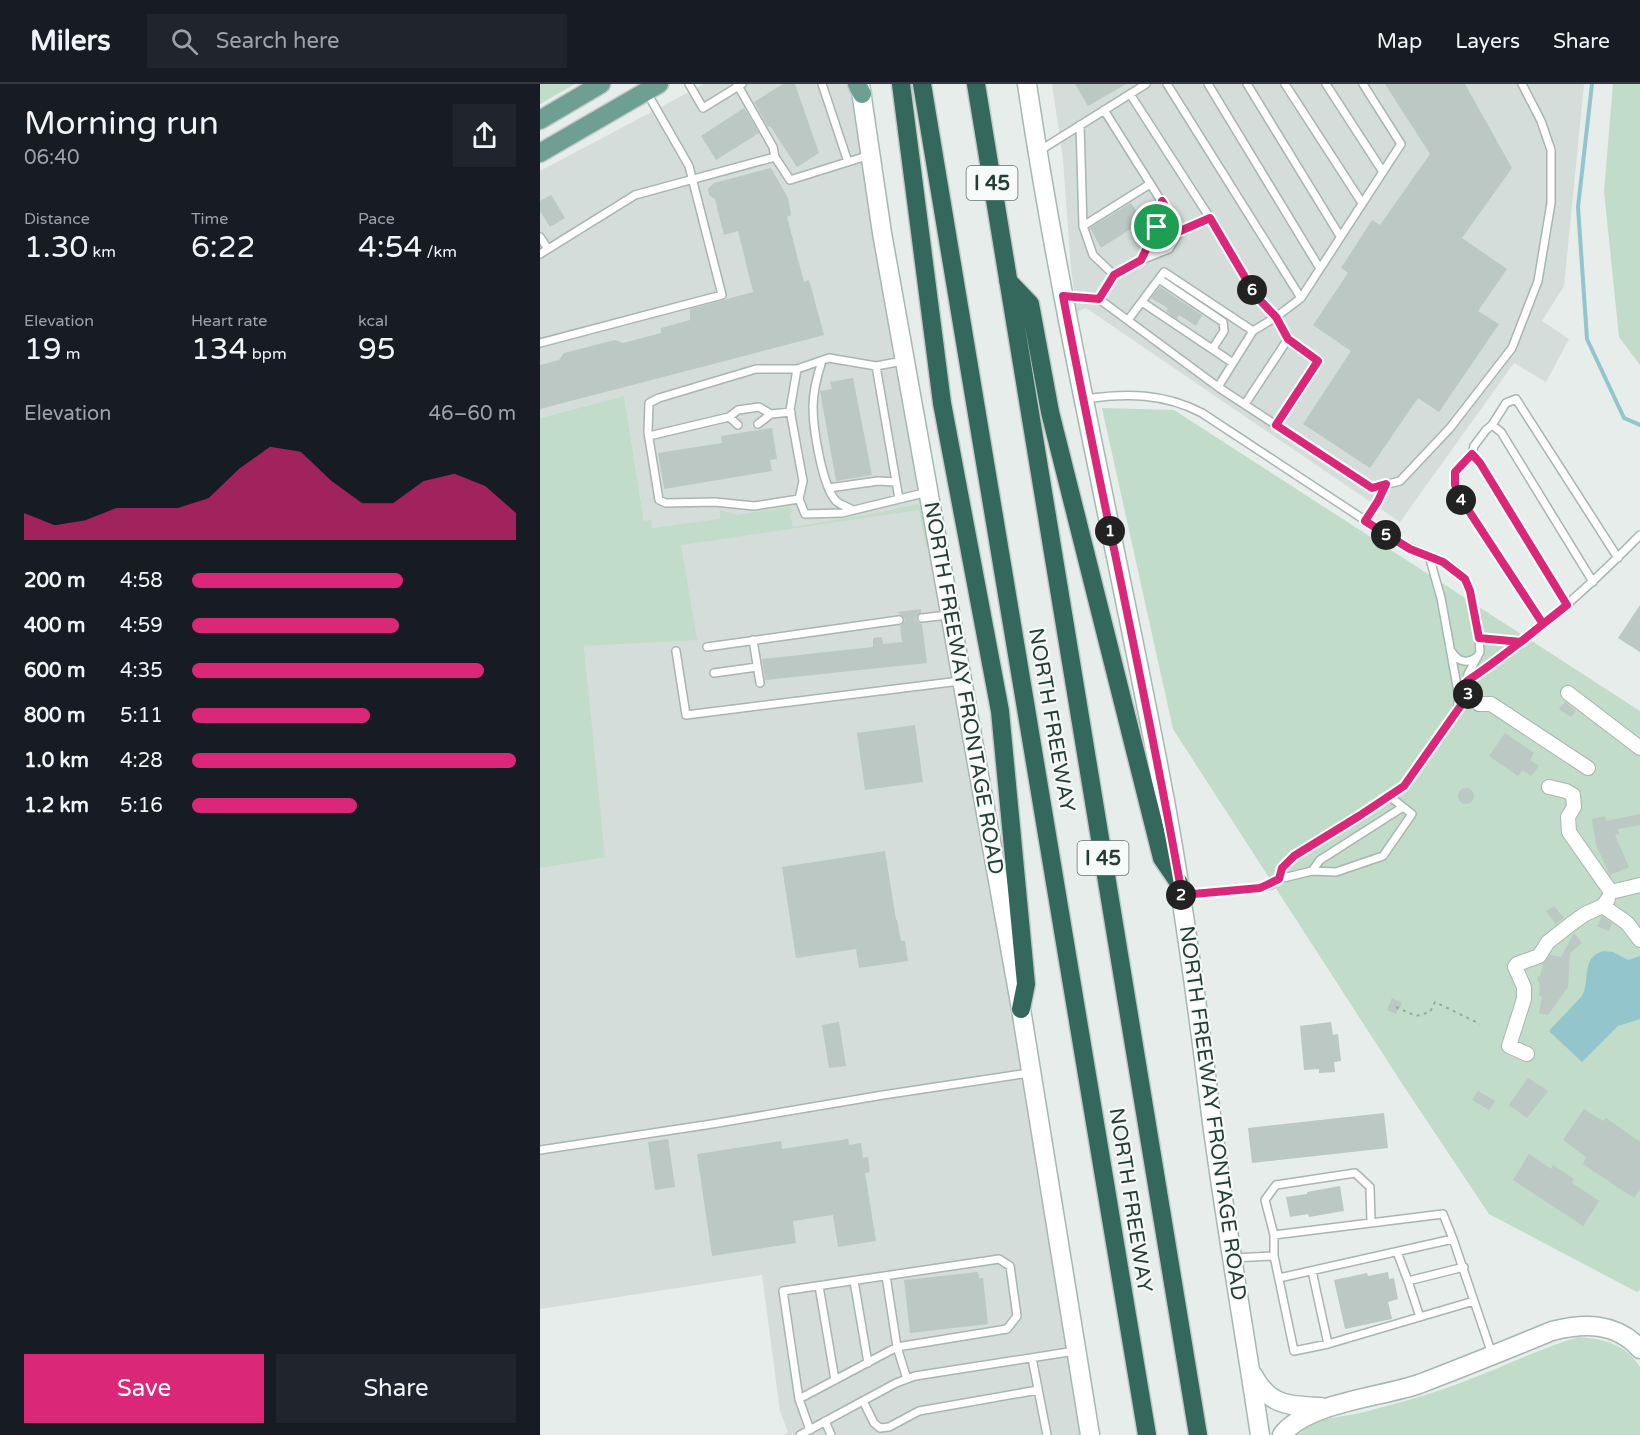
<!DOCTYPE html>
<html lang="en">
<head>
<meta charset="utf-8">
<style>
  :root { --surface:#171b24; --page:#20242c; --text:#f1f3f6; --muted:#9ea1a6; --line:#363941; --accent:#db2777 }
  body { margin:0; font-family:"Varela Round",sans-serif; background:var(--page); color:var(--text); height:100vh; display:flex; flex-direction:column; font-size:22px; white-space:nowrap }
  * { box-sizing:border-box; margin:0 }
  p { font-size:20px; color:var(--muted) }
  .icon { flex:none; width:33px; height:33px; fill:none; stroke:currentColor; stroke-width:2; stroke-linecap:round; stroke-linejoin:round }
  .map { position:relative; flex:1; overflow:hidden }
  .panel { display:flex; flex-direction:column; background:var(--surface); width:540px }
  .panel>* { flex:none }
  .pin { position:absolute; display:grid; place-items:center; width:51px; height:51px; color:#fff; margin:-26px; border:3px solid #fff; border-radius:50%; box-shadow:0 2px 6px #0007 }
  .km { position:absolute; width:30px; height:30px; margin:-15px; border-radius:50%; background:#222; color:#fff; font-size:16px; line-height:30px; text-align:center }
  .round { display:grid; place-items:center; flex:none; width:63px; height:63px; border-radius:0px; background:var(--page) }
  .headline { display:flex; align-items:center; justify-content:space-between; height:102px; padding:0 24px }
  h1 { font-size:33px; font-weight:600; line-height:45px }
  .figures { display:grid; grid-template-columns:repeat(3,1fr); gap:9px; height:102px; padding:6px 24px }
  .figures div { display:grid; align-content:center }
  .figures b { font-size:30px; font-weight:600 }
  .figures small { font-size:16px; font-weight:400 }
  .figures p { font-size:16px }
  .chart { height:168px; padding:12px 24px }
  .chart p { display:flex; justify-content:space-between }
  .chart svg { width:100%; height:108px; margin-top:6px; fill:var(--accent); opacity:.7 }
  .action { display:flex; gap:12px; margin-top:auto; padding:12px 24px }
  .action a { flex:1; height:69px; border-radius:0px; background:var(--accent); color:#fff; font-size:24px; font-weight:600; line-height:69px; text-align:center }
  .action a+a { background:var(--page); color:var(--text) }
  ul { padding:0 24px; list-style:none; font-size:20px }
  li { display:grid; grid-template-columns:96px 72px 1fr; align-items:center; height:45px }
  li i { height:15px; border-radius:8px; background:var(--accent) }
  header { display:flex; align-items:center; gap:36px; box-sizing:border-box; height:84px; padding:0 30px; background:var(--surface); border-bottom:2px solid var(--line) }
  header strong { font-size:28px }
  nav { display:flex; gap:33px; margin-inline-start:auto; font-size:21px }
  .search { width:420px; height:54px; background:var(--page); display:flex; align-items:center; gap:15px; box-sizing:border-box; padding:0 21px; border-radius:0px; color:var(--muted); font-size:22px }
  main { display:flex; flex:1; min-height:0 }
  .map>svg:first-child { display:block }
</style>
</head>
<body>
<header>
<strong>Milers</strong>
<div class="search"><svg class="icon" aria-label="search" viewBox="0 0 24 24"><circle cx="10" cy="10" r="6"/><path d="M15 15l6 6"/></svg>Search here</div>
<nav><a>Map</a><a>Layers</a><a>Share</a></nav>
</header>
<main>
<section class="panel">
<div class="headline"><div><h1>Morning run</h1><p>06:40</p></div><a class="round"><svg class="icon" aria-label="share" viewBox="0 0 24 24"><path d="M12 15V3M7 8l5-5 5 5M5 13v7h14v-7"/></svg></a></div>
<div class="figures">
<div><p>Distance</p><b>1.30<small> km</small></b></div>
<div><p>Time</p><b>6:22</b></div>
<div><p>Pace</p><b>4:54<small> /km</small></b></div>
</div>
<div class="figures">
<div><p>Elevation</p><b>19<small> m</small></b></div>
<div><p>Heart rate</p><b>134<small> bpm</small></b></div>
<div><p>kcal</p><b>95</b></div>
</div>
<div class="chart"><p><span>Elevation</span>46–60 m</p>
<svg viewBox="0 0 160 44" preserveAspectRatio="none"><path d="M0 44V33L10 38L20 36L30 31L40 31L50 31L60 27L70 15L80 6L90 8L100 20L110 29L120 29L130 20L140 17L150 22L160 33V44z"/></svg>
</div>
<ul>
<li><b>200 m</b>4:58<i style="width:65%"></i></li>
<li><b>400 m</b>4:59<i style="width:64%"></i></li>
<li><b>600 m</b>4:35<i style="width:90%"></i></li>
<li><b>800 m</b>5:11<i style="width:55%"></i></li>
<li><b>1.0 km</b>4:28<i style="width:100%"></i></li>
<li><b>1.2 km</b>5:16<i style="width:51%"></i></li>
</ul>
<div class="action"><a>Save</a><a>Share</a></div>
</section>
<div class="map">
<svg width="1100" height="1351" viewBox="0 0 1100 1351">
  <rect width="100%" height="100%" fill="#e6edea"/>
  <!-- built -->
  <path fill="#d4ddd9" d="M 164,0 L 309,0 L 334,147 L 413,564 L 540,1351 L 244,1351 L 248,1348 L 240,1327 L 222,1191 L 0,1225 L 0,784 L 64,772 L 44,562 L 156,555 L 137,441 L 112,444 L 104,437 L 84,312 L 0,334 L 0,87 Z
    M 512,0 L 1044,0 L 1024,202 L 1002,237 L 1029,255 L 1006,298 L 974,279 L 860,438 L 546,224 L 537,228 L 531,185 L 523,75 Z"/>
  <!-- green -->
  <path fill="#c1dcc8" d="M 0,0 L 35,0 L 0,20 Z
    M 1073,0 L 1100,0 L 1100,281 L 1079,253 L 1064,107 Z
    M 84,312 L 104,437 L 111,436 L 112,444 L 180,435 L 180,426 L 197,431 L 249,423 L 253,427 L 250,430 L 253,443 L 337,429 L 378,420 L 389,431 L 390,462 L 386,464 L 379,426 L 141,461 L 157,556 L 44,562 L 65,773 L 0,784 L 0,334 Z
    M 562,324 L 634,326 L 1100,627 L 1100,1206 L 1097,1208 L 949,1130 L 863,1001 L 633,645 Z
    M 1039,1253 C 1064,1255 1086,1260 1100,1283 L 1100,1351 L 755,1351 C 772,1332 805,1334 828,1327 C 862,1318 895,1309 928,1296 C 965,1282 1001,1264 1039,1253 Z"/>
  <!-- water -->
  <path fill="#93c5cd" d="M 1063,867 L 1073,868 L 1088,876 L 1100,872 L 1100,935 L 1078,942 L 1042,978 L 1009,947 L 1042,912 C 1051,896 1040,874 1063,867 Z"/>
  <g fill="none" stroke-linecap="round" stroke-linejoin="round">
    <!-- stream -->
    <path stroke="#93c5cd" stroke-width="4" d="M 1052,0 L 1038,123 L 1047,255 L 1084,334 L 1100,341"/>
  </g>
  <!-- building -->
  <path fill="#bbc8c3" d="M 243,0 L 255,0 L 279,69 L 257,83 L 230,42 L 228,43 L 214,18 Z
    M 535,0 L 586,0 L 548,22 Z
    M 845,0 L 925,0 L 972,84 L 922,154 L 967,185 L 938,227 L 959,240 L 899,328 L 878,314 L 830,384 L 763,340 L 811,267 L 773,241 L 808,189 L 801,184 L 832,136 L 840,141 L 890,70 Z
    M 204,24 L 219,49 L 176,76 L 161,52 Z
    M 231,84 L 248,114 L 251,131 L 247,133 L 264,198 L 269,196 L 284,251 L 0,325 L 0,281 L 19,276 L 24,269 L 75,256 L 83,259 L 121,249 L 121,244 L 150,236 L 150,225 L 213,208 L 198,147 L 184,151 L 175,115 L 169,111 L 168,105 L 174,99 Z
    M 11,111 L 25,134 L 10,143 L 0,127 L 0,117 Z
    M 591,119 L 603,137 L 561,164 L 550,144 Z
    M 620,203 L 662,231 L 656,242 L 639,231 L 637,235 L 626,227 L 628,224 L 611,214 Z
    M 313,294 L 332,391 L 296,397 L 280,307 L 292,305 L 290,298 Z
    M 232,344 L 237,375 L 230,376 L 232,387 L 124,405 L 118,369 L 182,359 L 181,352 Z
    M 1100,521 L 1100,568 L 1078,554 Z
    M 381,525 L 381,529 L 376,534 L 378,538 L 382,540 L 387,579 L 225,596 L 222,575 L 333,563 L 333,554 L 342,553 L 343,560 L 362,558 L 360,542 L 365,536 L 358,528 Z
    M 1025,618 L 1036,627 L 1031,633 L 1019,625 Z
    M 375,641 L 383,698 L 325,706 L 317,649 Z
    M 965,649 L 994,669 L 990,676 L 999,682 L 991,692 L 983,686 L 978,692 L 949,672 Z
    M918 712a8 8 0 1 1 16 0a8 8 0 1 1-16 0Z
    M 1100,730 L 1100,741 L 1078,745 L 1079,750 L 1075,751 L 1089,783 L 1070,791 L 1056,761 L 1052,735 L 1065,732 L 1066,737 Z
    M 345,767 L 356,836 L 357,836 L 361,857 L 365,857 L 368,877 L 319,884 L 316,865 L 256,874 L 242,783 Z
    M 1014,822 L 1024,834 L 1016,840 L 1006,827 Z
    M 1062,832 L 1072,839 L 1069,847 L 1057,842 Z
    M 1034,849 L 1042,859 L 1030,869 L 1028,903 L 1008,931 L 999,929 L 1002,912 L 999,912 L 1000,902 L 997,893 L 1000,892 L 1003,880 L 1010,871 L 1021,873 Z
    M 852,914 L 862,919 L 856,930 L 847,926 Z
    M 299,938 L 306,982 L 289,984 L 282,941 Z
    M 791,938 L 793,951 L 798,950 L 801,977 L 794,978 L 795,988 L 779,989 L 779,985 L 764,986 L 760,942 Z
    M 988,994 L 1008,1007 L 987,1034 L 969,1021 Z
    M 938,1007 L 955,1017 L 949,1026 L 932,1016 Z
    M 1044,1025 L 1063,1037 L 1066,1034 L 1100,1058 L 1100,1106 L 1094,1114 L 1043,1080 L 1046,1073 L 1023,1056 Z
    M 844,1029 L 848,1064 L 712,1079 L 708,1044 Z
    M 128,1055 L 135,1103 L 115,1106 L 108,1058 Z
    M 308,1055 L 309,1061 L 321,1059 L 323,1074 L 328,1073 L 330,1088 L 325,1089 L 336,1157 L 298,1163 L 293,1131 L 253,1137 L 256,1159 L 172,1172 L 157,1070 L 241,1057 L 242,1065 Z
    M 989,1070 L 1011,1085 L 1013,1081 L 1034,1095 L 1032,1099 L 1059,1117 L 1043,1142 L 973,1096 Z
    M 800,1102 L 804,1127 L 769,1133 L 768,1130 L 750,1133 L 746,1113 L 767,1110 L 767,1108 Z
    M 438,1188 L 439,1194 L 443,1194 L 448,1240 L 370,1249 L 364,1196 Z
    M 848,1188 L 849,1195 L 854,1194 L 858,1215 L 848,1218 L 852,1235 L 805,1245 L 794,1196 L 827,1189 L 828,1192 Z"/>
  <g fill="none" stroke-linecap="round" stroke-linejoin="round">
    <defs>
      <path id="lane" d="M 149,0 L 163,24 L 202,0
        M 197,0 L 233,63 L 235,73
        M 282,0 L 308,78
        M 627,0 L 761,214
        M 668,0 L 779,183
        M 707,0 L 800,152
        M 745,0 L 822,119
        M 786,0 L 843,88
        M 590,10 L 670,134 L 716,211 L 736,233 L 748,255 L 778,277 L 736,341
        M 564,26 L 640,147
        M 540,41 L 543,142 L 553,171 L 574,191 L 559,215
        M 499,67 L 606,0
        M 543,142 L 610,100
        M 0,153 L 8,165
        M 0,170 L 95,111 L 235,73 L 250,96 L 330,71
        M 601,176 L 617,143 L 622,117
        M 574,191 L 601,176 L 629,165 L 640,147 L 670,134
        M 619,195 L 683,238 L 684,247 L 673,264
        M 525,212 L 559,215 L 678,303 L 713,247 L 736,233 L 761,214 L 861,60 L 823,0
        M 602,218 L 693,279
        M 588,236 L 624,188 L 713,247
        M 0,259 L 182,211 L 149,82 L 106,7
        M 282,277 C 277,292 273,307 273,323 C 273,344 282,402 296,417 C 300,421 308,423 313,426
        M 363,277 L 336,282 L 289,274 L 257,285 L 250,326 L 263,397 L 259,415 L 265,430 L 302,429 L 388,408
        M 336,282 L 359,415
        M 257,285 L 216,285 L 119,314 L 109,319 L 108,348 L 119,416 L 126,419 L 175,418 L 214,422 L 259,415
        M 678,303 L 832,404 L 860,397 L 910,344 L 972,264 L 998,197 L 1011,119 L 1011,66 L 1001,37 L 982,0
        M 545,315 C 587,309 624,309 662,329 L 858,458 L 910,482 L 925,495 L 930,507 L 939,554 L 940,568 L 928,590 L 927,613 L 864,702 L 819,732 L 754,772 L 742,784 L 739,795 L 731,801 L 720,804 L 642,811
        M 705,320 L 748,255
        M 189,333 L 198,341
        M 218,340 L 231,330
        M 952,341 L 961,348 L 1053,498
        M 109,352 L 189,333 L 198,326 L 219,323 L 231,330 L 251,328
        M 932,370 L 940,379 L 1027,521
        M 289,404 L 338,397 L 356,398
        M 825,437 L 838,417 L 846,400
        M 889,472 L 901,514 L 919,613 L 917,625
        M 382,534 L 408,531
        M 1003,540 L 921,415 L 915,401 L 915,388 L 932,370 L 934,362 L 946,346 L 952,341 L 966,319 L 976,315 L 1078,474
        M 939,554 L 981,558
        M 213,556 L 220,599
        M 167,563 L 359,536
        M 136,567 L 146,631 L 420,597
        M 912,568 C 918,578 928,580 937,573
        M 174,589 L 217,583
        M 927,597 C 990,556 1047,505 1100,451
        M 849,712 L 872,730 L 843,772 L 796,788 L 772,787 L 780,776 L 863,723
        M 739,795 L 772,787
        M 0,1066 L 172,1040 L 343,1011 L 489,989
        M 734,1151 L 725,1116 L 736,1101 L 815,1089 L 830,1103 L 831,1139
        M 913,1155 L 903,1130 L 734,1151 L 734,1172 L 754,1267 L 788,1260 L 934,1217
        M 857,1168 L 868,1197 L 924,1183
        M 693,1174 L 734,1172
        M 772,1187 L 788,1260
        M 346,1192 L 357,1263 L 367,1295
        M 739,1194 L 913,1155 L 952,1270
        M 314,1197 L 328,1279
        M 868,1197 L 880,1233
        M 279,1202 L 295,1296
        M 492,1274 L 507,1351
        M 259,1315 L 357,1263 L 467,1245 L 477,1232 L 470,1182 L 459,1175 L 243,1207 L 259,1315 L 270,1346
        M 323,1317 L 334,1339 L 340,1344 L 349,1343 L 379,1327 L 498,1306
        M 285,1337 L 291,1351
        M 260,1351 L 356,1299 L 375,1292 L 535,1267"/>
      <path id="street" d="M 1028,609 L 1100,664
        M 928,610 L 934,613 L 939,620 L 951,620 L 1048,684
        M 1009,703 L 1026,707 L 1033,711 L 1034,723 L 1028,733 L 1029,748 L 1071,808
        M 1071,808 L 1100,801
        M 1068,815 L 1063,822 L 1087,839 L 1100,856
        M 987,970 L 969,962 L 984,915 L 984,903 L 975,883 L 977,880 L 999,872 L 1008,858 L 1031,840 L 1045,830 L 1063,822"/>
      <path id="secondary" d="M 320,0 L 342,149 L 481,925 L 550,1351
        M 487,0 C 523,241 580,478 625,717 C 644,821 658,926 671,1031 C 685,1138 704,1244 720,1351
        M 713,1291 C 729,1322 750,1322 781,1323
        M 742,1351 C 765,1319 842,1313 879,1300 C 924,1283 968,1265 1012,1247 C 1044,1239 1076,1238 1100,1265"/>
      <path id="primary" d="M 317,0 L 322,10
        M 0,36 L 61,0
        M 0,69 L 119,0"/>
      <path id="highway" d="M 361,0 L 402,319 L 460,627 L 486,900 L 481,925
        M 382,0 L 607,1351
        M 436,0 L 658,1351
        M 468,197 L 490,220 L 510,328 L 622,774 L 639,799"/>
    </defs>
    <!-- lane casing -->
    <use href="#lane" stroke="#a9b5b1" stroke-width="10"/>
    <!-- street casing -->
    <use href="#street" stroke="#a9b5b1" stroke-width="16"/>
    <!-- secondary casing -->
    <use href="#secondary" stroke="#a5b8b1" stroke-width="21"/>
    <!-- primary casing -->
    <use href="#primary" stroke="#c2c9c7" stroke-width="21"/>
    <!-- highway casing -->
    <use href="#highway" stroke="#c2c9c7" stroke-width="21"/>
    <!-- path -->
    <path stroke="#89aea2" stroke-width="2" stroke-dasharray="3 4.5" stroke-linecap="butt" d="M 856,923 L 876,932 L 890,928 L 895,918 L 940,940"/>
    <!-- lane -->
    <use href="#lane" stroke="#fff" stroke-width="7"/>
    <!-- street -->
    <use href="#street" stroke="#fff" stroke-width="14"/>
    <!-- secondary -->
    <use href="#secondary" stroke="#fff" stroke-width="18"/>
    <!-- primary -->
    <use href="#primary" stroke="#6e9f92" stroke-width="18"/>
    <!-- highway -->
    <use href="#highway" stroke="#34685d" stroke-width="18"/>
  </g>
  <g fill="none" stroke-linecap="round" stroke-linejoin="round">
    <defs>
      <path id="route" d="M 617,143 L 601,176 L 574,191 L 559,215 L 523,212 C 561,412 607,611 642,811 L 720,804 L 739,795 L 742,784 L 754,772 L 819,732 L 864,702 L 924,617 L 928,610 L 927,597 C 962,574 994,547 1027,521 L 940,379 L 932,370 L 915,388 L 915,401 L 921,415 L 1003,540 L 981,558 L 939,554 L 930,507 L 925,495 L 903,478 L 870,465 L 825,437 L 838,417 L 846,400 L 832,404 L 736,341 L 778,277 L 748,255 L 736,233 L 716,212 L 670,134 L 640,147 L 622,117 L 617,143"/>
    </defs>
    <!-- route casing -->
    <use href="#route" stroke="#fff" stroke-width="12"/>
    <!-- route -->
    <use href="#route" stroke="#db2777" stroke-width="8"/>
  </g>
  <g text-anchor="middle" stroke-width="4.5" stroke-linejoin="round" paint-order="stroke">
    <!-- shield labels -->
    <g fill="#f6faf8" stroke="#647671" stroke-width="1.5">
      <rect x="426.5" y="82" width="51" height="34" rx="4.5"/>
      <rect x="537.5" y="757" width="51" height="34" rx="4.5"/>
    </g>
    <g font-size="20" font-weight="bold" fill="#263e37">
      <text x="452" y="106">I 45</text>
      <text x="563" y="781">I 45</text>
    </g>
    <!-- street labels -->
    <g font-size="21" fill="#263e37" stroke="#f6faf8">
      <text transform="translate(424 604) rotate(80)" y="7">NORTH FREEWAY FRONTAGE ROAD</text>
      <text transform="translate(512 636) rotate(80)" y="7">NORTH FREEWAY</text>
      <text transform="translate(673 1029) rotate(82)" y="7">NORTH FREEWAY FRONTAGE ROAD</text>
      <text transform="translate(591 1116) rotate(81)" y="7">NORTH FREEWAY</text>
    </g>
  </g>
</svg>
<div class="pin" style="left:617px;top:143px;background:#1e9e55"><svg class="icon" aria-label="arrive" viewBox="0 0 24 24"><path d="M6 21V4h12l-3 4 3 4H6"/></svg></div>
<b class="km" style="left:570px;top:447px">1</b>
<b class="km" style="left:641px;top:811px">2</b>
<b class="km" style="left:928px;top:610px">3</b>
<b class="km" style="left:921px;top:416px">4</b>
<b class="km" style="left:846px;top:451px">5</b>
<b class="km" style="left:712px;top:206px">6</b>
</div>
</main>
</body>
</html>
